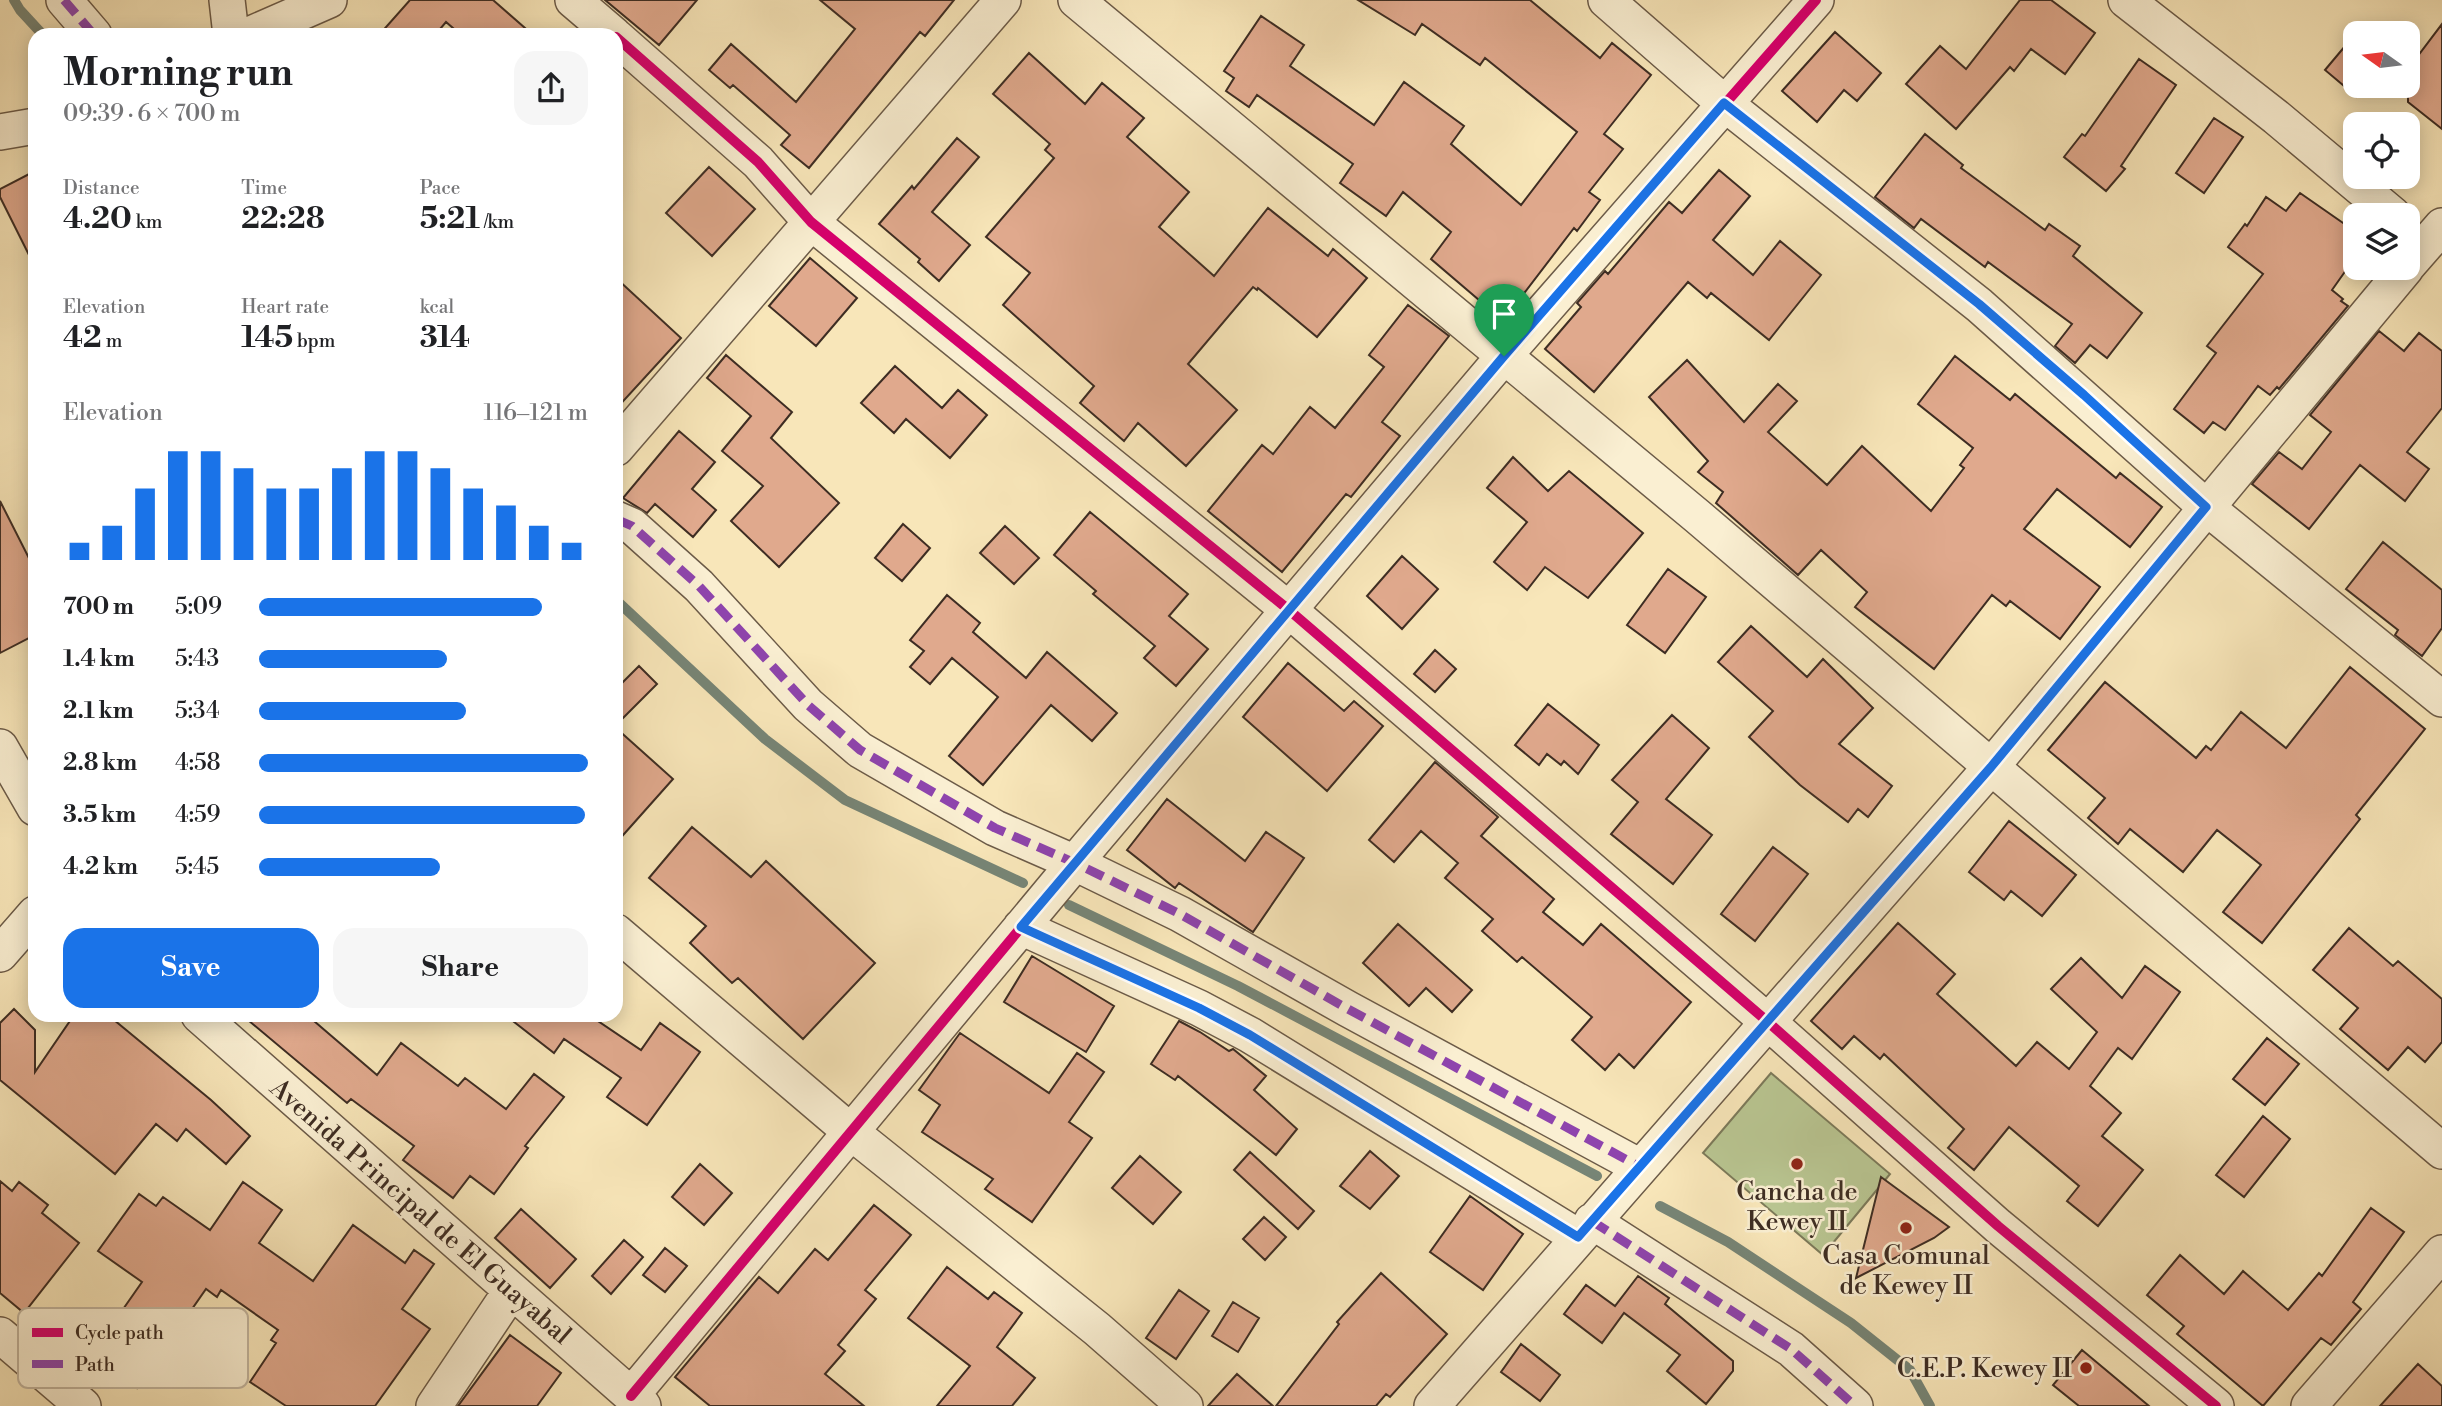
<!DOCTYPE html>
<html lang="en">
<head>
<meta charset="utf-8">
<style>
  :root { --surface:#fff; --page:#f6f6f6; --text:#202124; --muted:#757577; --accent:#1a73e8 }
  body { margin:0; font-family:"Libre Bodoni",serif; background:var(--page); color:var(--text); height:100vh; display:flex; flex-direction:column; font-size:26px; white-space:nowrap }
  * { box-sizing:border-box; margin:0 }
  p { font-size:23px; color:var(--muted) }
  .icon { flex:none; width:38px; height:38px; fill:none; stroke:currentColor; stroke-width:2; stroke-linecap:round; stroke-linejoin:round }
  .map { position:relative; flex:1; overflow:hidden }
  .panel { position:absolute; left:28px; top:28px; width:595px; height:994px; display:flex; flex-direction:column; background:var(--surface); border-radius:21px; box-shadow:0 4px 18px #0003 }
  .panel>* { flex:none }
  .needle { width:46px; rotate:284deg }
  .controls { position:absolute; left:2343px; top:21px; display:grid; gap:14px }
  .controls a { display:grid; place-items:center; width:77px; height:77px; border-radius:14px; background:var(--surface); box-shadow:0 4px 18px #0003; font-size:35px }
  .pin { position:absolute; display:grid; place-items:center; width:60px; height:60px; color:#fff; margin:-72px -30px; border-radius:50% 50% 50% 0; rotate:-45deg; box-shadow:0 0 7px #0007 }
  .pin .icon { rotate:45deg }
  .round { display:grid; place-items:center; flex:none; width:74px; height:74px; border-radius:21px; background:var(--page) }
  .headline { display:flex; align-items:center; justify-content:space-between; height:119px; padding:0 35px }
  h1 { font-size:38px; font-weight:700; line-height:52px }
  .figures { display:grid; grid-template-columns:repeat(3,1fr); gap:10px; height:119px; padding:7px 35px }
  .figures div { display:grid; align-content:center }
  .figures b { font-size:30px; font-weight:700 }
  .figures small { font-size:19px; font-weight:400 }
  .figures p { font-size:19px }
  .chart { height:196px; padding:14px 35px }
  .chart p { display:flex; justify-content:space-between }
  .chart svg { width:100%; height:126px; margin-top:7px; stroke:var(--accent); stroke-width:6 }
  .cta { display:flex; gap:14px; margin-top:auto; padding:14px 35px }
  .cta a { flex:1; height:80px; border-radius:21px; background:var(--accent); color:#fff; font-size:28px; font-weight:700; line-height:80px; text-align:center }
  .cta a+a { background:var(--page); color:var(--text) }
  ul { padding:0 35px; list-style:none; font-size:23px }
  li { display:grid; grid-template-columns:112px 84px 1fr; align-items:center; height:52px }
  li i { height:18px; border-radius:9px; background:var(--accent) }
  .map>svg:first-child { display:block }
</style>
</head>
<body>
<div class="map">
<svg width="2442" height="1406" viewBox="0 0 2442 1406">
  <rect width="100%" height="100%" fill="#f8e6b9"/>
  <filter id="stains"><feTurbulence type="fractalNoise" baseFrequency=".00286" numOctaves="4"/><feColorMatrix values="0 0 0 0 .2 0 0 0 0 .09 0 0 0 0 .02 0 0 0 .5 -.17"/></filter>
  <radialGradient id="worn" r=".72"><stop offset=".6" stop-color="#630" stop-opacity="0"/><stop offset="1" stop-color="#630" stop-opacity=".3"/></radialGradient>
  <!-- green -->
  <path fill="#b9c692" stroke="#7c7a5a" stroke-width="2" d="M 1771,1073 L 1890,1174 L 1823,1255 L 1703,1153 Z"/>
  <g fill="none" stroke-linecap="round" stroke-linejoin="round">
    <!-- stream -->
    <path stroke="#778576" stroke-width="10" d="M 14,0 L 20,10 L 43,35
      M 616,600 L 765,739 L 845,800 L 1023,883
      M 1069,905 L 1238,986 L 1597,1176
      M 1660,1206 L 1728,1242 L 1851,1323 L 1910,1370 L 1930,1406"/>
  </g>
  <!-- building -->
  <path fill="#e0a98d" stroke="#3e2d23" stroke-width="2" d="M 410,0 L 493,0 L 533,35 L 461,35 L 446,22 L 435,35 L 379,35 Z
    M 605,0 L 697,0 L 659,45 Z
    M 820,0 L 954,0 L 925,36 L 920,32 L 809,168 L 781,145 L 790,135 L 733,85 L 730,88 L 709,70 L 731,44 L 796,102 L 855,29 Z
    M 1358,0 L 1530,0 L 1600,58 L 1612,43 L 1651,75 L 1604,134 L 1623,149 L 1589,192 L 1600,200 L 1577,231 L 1574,228 L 1512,309 L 1486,306 L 1431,259 L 1451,232 L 1403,192 L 1386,216 L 1340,183 L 1353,164 L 1257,95 L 1249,107 L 1226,91 L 1234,78 L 1224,71 L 1261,16 L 1304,45 L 1290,66 L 1374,125 L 1404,82 L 1464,126 L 1451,144 L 1521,205 L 1577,132 L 1485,58 L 1480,65 L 1422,24 L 1415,35 Z
    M 2020,0 L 2051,0 L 2095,33 L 2065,74 L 2031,49 L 2014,71 L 2010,67 L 1956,129 L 1906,84 L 1940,46 L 1966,69 Z
    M 2442,24 L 2442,129 L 2408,102 L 2408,69 Z
    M 1835,32 L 1881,73 L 1857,101 L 1844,90 L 1817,122 L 1782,91 Z
    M 2356,33 L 2356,96 L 2325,70 Z
    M 1029,53 L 1085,104 L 1102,83 L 1144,118 L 1127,137 L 1189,192 L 1159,227 L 1214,276 L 1268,208 L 1328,256 L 1333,249 L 1367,278 L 1317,337 L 1258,288 L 1257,290 L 1253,287 L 1188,364 L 1237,410 L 1186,466 L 1138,423 L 1124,441 L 1080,403 L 1094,386 L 1003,305 L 1030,273 L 986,237 L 1054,158 L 1045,150 L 1050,144 L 993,94 Z
    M 2139,59 L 2176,85 L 2121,166 L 2125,169 L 2106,191 L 2064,157 L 2082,134 L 2085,136 Z
    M 2214,118 L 2243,137 L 2204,193 L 2176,173 Z
    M 1925,134 L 1963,165 L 1961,168 L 2045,230 L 2049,224 L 2080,246 L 2073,256 L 2142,313 L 2107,358 L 2090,345 L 2075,363 L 2055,346 L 2072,324 L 1988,262 L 1985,267 L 1921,219 L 1914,228 L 1875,197 Z
    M 957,138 L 979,157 L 932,212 L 970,245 L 939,281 L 918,262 L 920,259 L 879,224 L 912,186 L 914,189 Z
    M 709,167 L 755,209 L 712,256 L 666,213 Z
    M 1719,170 L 1750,196 L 1713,240 L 1753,275 L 1780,241 L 1821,275 L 1769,340 L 1711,293 L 1707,298 L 1688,282 L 1594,392 L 1545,349 L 1581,307 L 1577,303 L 1605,271 L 1608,274 L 1669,202 L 1682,213 Z
    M 35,171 L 35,267 L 0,197 L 0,189 Z
    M 2300,193 L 2356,232 L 2356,256 L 2332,290 L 2343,299 L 2341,301 L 2348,306 L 2279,389 L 2277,387 L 2270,395 L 2258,386 L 2225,430 L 2213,422 L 2204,433 L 2174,409 L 2216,353 L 2207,346 L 2263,274 L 2228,247 L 2245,224 L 2247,226 L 2266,197 L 2286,211 Z
    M 810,258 L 857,298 L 816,346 L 769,306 Z
    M 616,278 L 681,338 L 616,409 Z
    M 1408,305 L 1449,336 L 1382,422 L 1400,436 L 1351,497 L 1346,494 L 1282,572 L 1208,511 L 1262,445 L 1273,454 L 1310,407 L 1335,428 L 1384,367 L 1369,355 Z
    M 2379,331 L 2404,351 L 2419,333 L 2442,351 L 2442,408 L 2407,452 L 2429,469 L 2405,501 L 2360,465 L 2309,529 L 2252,484 L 2279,452 L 2302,469 L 2331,432 L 2310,415 Z
    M 726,355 L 792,412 L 771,438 L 839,503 L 779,567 L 731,521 L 763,486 L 722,451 L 751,416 L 707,378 Z
    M 1955,356 L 2010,400 L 2015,394 L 2116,478 L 2120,473 L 2162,507 L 2130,547 L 2057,489 L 2024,529 L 2100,587 L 2060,639 L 2010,601 L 2006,606 L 1992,595 L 1934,669 L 1855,607 L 1867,592 L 1821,550 L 1798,575 L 1716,503 L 1723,492 L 1698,472 L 1708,461 L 1649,397 L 1687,360 L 1744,422 L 1778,384 L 1797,401 L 1768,432 L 1827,485 L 1862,446 L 1931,511 L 1964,468 L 1960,465 L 1973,448 L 1918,404 Z
    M 895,366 L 942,408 L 958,390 L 987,415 L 950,458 L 906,419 L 894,433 L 861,403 Z
    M 679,431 L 715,462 L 692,489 L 716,510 L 693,537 L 655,504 L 647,513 L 623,498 Z
    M 1513,457 L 1548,491 L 1569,471 L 1643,533 L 1588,598 L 1545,567 L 1527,590 L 1494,562 L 1527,522 L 1487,488 Z
    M 0,501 L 35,570 L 35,635 L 0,653 Z
    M 1090,512 L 1188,594 L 1169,616 L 1208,649 L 1176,686 L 1144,658 L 1155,646 L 1093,594 L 1096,591 L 1054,555 Z
    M 903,524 L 930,548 L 902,581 L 875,558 Z
    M 1005,526 L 1039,558 L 1014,584 L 980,553 Z
    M 2383,542 L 2442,590 L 2442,628 L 2422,656 L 2395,635 L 2398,630 L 2346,589 Z
    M 1402,556 L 1438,589 L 1402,629 L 1367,596 Z
    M 1668,569 L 1706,597 L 1665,653 L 1627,625 Z
    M 947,595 L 980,623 L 973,632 L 1026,678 L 1047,652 L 1117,713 L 1092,741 L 1051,705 L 983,785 L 949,756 L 998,697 L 952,658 L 930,684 L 910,667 L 924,651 L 910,640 Z
    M 1751,626 L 1807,677 L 1823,659 L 1873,708 L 1839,744 L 1892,786 L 1868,817 L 1858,809 L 1848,822 L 1800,785 L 1749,737 L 1773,711 L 1718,662 Z
    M 1435,650 L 1456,669 L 1435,692 L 1414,674 Z
    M 1288,663 L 1344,711 L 1354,701 L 1383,726 L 1327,791 L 1243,717 Z
    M 639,666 L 657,684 L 616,725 L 616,689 Z
    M 2350,667 L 2425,729 L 2356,815 L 2360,819 L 2262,943 L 2223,912 L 2261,865 L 2217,830 L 2183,872 L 2130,829 L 2118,844 L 2088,818 L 2105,798 L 2048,750 L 2105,682 L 2196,758 L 2206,746 L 2211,750 L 2241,712 L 2286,748 Z
    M 1548,704 L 1599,745 L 1578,774 L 1564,761 L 1561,765 L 1547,754 L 1539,765 L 1515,745 Z
    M 1672,715 L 1709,748 L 1666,799 L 1712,835 L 1673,884 L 1611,834 L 1638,802 L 1612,780 Z
    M 616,728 L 673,779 L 616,843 Z
    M 1435,762 L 1498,817 L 1481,836 L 1554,899 L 1543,912 L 1583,945 L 1601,924 L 1691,1002 L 1634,1068 L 1619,1054 L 1605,1070 L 1572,1040 L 1592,1017 L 1522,957 L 1517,962 L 1482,931 L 1493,919 L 1445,878 L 1458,863 L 1421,831 L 1394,862 L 1369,840 Z
    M 1167,799 L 1245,861 L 1266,832 L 1304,858 L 1253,932 L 1179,883 L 1175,888 L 1127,850 Z
    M 2009,821 L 2076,875 L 2042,916 L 2011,891 L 2004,900 L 1969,872 Z
    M 692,827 L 751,877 L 766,861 L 875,963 L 803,1039 L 738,978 L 732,983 L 690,943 L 706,926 L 649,878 Z
    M 1773,847 L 1808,874 L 1755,941 L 1721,914 Z
    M 1898,923 L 1955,974 L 1937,994 L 2016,1066 L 2037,1042 L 2069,1069 L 2097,1032 L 2051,989 L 2081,958 L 2122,998 L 2145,966 L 2180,992 L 2132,1059 L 2118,1048 L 2090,1086 L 2121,1113 L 2102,1136 L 2143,1170 L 2098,1226 L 2067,1201 L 2079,1186 L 2009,1127 L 1974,1170 L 1948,1148 L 1964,1129 L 1884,1054 L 1880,1059 L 1854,1036 L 1842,1049 L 1811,1021 Z
    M 1398,924 L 1472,990 L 1452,1012 L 1426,988 L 1409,1006 L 1363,963 Z
    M 2349,928 L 2393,966 L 2398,961 L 2442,999 L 2442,1042 L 2425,1062 L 2408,1047 L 2388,1070 L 2340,1029 L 2358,1008 L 2313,970 Z
    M 1032,956 L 1114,1006 L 1086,1052 L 1004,1002 Z
    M 14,1009 L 35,1030 L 35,1072 L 74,1015 L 108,1015 L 211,1100 L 250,1136 L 226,1164 L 186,1129 L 177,1141 L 156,1124 L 115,1174 L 0,1080 L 0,1023 Z
    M 242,1015 L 307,1015 L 377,1075 L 401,1043 L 458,1086 L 465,1078 L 506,1109 L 534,1074 L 564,1097 L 525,1146 L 528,1148 L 494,1194 L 470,1176 L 453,1198 L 403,1160 L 414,1146 L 351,1099 L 347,1103 Z
    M 505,1015 L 589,1015 L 641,1050 L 660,1023 L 700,1052 L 647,1125 L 607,1097 L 621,1078 L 564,1039 L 554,1053 Z
    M 1179,1021 L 1200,1032 L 1229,1051 L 1233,1049 L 1266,1076 L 1254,1090 L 1297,1129 L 1276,1155 L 1178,1076 L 1175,1080 L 1151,1064 Z
    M 960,1033 L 1049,1093 L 1077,1053 L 1104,1072 L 1069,1122 L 1092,1138 L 1032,1222 L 985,1189 L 993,1179 L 922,1132 L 940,1105 L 919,1090 Z
    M 2267,1038 L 2299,1064 L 2265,1105 L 2233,1079 Z
    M 2263,1116 L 2290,1139 L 2244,1197 L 2216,1175 Z
    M 1370,1151 L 1399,1176 L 1370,1209 L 1340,1186 Z
    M 1250,1152 L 1314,1211 L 1298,1229 L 1234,1170 Z
    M 1140,1156 L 1181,1192 L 1153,1224 L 1112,1188 Z
    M 700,1164 L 732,1193 L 704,1225 L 672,1197 Z
    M 1881,1177 L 1949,1227 L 1934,1238 L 1856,1278 Z
    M 0,1181 L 12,1191 L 19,1182 L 48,1205 L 42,1213 L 79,1243 L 24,1313 L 0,1293 Z
    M 243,1182 L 282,1210 L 259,1243 L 313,1281 L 353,1225 L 405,1263 L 414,1250 L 434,1264 L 402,1309 L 430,1329 L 375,1406 L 286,1406 L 250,1382 L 276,1343 L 271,1340 L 278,1330 L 221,1290 L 217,1297 L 206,1289 L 137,1388 L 91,1355 L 142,1282 L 98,1251 L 139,1194 L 156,1206 L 163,1197 L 210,1230 Z
    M 1470,1196 L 1523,1234 L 1483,1290 L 1430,1252 Z
    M 874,1205 L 911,1235 L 865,1290 L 876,1299 L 838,1345 L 845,1351 L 825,1374 L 864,1406 L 710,1406 L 675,1377 L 759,1277 L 778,1293 L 815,1249 L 828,1260 Z
    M 2371,1208 L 2404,1232 L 2353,1302 L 2361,1309 L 2331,1345 L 2321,1338 L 2263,1406 L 2177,1334 L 2184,1326 L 2147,1295 L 2180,1255 L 2224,1294 L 2243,1271 L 2288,1310 L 2319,1273 L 2322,1276 Z
    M 521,1209 L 576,1259 L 550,1288 L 495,1238 Z
    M 1264,1217 L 1286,1237 L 1265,1260 L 1243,1239 Z
    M 624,1240 L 643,1257 L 611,1294 L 592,1276 Z
    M 665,1248 L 687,1266 L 665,1292 L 643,1275 Z
    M 947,1267 L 988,1299 L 994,1292 L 1022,1313 L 997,1347 L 1035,1378 L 1012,1406 L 937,1406 L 970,1366 L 908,1318 Z
    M 1381,1273 L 1447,1334 L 1390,1397 L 1386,1394 L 1376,1406 L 1276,1406 L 1339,1324 L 1337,1322 Z
    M 1638,1276 L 1669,1298 L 1665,1304 L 1733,1361 L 1733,1371 L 1706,1404 L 1667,1371 L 1680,1355 L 1624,1313 L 1602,1343 L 1564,1314 L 1586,1285 L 1615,1306 Z
    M 1179,1290 L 1209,1311 L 1176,1359 L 1146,1338 Z
    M 1233,1302 L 1259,1318 L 1238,1352 L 1212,1336 Z
    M 510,1335 L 561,1373 L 537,1406 L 458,1406 Z
    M 1521,1344 L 1560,1375 L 1540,1401 L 1501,1372 Z
    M 2082,1350 L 2149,1406 L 2079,1406 L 2053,1385 Z
    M 2418,1364 L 2442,1386 L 2442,1406 L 2380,1406 Z
    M 1237,1374 L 1273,1406 L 1208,1406 Z"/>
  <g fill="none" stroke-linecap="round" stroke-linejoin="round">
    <defs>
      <path id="street" d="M 64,0 L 94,35
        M 227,0 L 231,35
        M 573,0 L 614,35
        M 1076,0 L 1697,516 L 2442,1151
        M 1606,0 L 1724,103 L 1979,305 L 2206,507 L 2442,699
        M 2126,0 L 2276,117 L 2393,215
        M 249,35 L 329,0
        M 616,37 L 758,162 L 811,222 L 1289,610 L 1768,1022 L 1998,1226 L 2216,1406
        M 0,132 L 35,126
        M 2408,265 L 2442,226
        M 616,448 L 1003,0
        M 616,519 L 632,526 L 699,586 L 808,705 L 860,750 L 995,828 L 1075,863 L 1180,914 L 1348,1009 L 1640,1167
        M 0,747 L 35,808
        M 1021,927 L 1199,1008 L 1250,1035 L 1578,1237
        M 616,932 L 851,1132 L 1097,1329 L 1185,1406
        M 0,954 L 35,914
        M 199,1015 L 643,1406
        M 1592,1221 L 1791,1349 L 1855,1406
        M 0,1335 L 83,1406
        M 631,1396 L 1088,847 L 1504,356 L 1816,0
        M 434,1406 L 511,1291
        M 1432,1406 L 1991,767 L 2406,268
        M 2309,1406 L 2442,1253"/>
    </defs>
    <!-- street casing -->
    <use href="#street" stroke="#6c5b48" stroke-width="38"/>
    <!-- street -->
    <use href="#street" stroke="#faefd2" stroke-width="35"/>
    <!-- quiet -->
    <path stroke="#8e44ad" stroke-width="9" stroke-dasharray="18 9" stroke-linecap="butt" d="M 64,0 L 94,35
      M 616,519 L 632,526 L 699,586 L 808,705 L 860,750 L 995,828 L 1075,863 L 1180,914 L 1348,1009 L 1640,1167
      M 1021,927 L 1199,1008 L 1250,1035 L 1578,1237
      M 1592,1221 L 1791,1349 L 1855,1406"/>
    <defs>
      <path id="cycleway" d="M 616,37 L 758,162 L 811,222 L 1289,610 L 1768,1022 L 1998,1226 L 2216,1406
        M 631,1396 L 1088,847 L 1504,356 L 1816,0"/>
    </defs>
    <!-- cycleway casing -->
    <use href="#cycleway" stroke="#faefd2" stroke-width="15"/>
    <!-- cycleway -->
    <use href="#cycleway" stroke="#d6006c" stroke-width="10"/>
  </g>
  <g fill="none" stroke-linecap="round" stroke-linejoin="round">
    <defs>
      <path id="route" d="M 1724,103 L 1979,304 L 2084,395 L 2206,507 L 1991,767 L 1578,1237 L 1250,1035 L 1199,1008 L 1021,927 L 1504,356 Z"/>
    </defs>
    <!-- route casing -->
    <use href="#route" stroke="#fff" stroke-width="14"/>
    <!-- route -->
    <use href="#route" stroke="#1a73e8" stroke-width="9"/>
  </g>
  <!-- markers -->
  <g fill="#8f2418" stroke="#faefd2" stroke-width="2.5">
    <circle cx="1797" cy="1164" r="7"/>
    <circle cx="1906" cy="1228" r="7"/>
    <circle cx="2086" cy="1368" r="7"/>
  </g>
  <g text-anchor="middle" stroke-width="5" stroke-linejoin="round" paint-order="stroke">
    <!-- poi labels -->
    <g font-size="26" fill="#3e2d23" stroke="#faefd2">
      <text x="1797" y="1200">Cancha de<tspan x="1797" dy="30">Kewey II</tspan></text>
      <text x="1906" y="1264">Casa Comunal<tspan x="1906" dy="30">de Kewey II</tspan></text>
      <text x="2072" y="1377" text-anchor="end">C.E.P. Kewey II</text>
    </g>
    <!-- street labels -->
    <g font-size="26" fill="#3e2d23" stroke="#faefd2">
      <text transform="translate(421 1211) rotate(41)" y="9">Avenida Principal de El Guayabal</text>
    </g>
  </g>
  <!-- legend -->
  <rect x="18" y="1308" width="230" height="80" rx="10" fill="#faefd2" stroke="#c2b59e" stroke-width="2"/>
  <rect x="32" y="1328" width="31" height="9" fill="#d6006c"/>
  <rect x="32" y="1360" width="31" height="8" fill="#8e44ad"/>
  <g font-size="19" fill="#3e2d23">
    <text x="75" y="1339">Cycle path</text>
    <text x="75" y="1371">Path</text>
  </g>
  <rect width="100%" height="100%" filter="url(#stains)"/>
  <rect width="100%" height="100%" fill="url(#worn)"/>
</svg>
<div class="controls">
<a><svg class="needle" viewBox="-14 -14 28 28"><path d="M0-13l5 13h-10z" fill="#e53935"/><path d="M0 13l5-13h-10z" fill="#757577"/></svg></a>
<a><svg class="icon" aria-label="locate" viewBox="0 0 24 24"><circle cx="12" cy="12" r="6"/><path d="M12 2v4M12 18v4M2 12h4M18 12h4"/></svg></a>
<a><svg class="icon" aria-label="layers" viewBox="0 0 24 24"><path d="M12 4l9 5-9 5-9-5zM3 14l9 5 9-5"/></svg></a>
</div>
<div class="pin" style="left:1504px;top:356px;background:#1e9e55"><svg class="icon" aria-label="arrive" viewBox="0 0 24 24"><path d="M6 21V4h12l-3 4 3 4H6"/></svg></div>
<section class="panel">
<div class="headline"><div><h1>Morning run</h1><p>09:39 · 6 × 700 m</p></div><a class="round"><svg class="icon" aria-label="share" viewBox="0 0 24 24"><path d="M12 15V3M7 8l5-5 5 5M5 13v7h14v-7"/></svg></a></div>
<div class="figures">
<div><p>Distance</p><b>4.20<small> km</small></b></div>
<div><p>Time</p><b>22:28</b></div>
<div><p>Pace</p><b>5:21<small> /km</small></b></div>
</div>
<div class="figures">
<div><p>Elevation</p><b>42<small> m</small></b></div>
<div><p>Heart rate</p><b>145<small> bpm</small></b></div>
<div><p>kcal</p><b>314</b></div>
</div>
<div class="chart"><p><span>Elevation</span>116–121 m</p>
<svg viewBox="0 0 160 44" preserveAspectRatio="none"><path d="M5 44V38M15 44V32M25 44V19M35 44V6M45 44V6M55 44V12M65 44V19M75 44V19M85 44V12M95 44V6M105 44V6M115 44V12M125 44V19M135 44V25M145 44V32M155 44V38"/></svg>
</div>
<ul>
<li><b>700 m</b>5:09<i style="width:86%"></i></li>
<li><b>1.4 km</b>5:43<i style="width:57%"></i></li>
<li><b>2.1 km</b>5:34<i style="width:63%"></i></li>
<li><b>2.8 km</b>4:58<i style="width:100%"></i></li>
<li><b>3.5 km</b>4:59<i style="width:99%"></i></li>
<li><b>4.2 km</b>5:45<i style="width:55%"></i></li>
</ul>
<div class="cta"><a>Save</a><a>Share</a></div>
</section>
</div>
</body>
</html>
